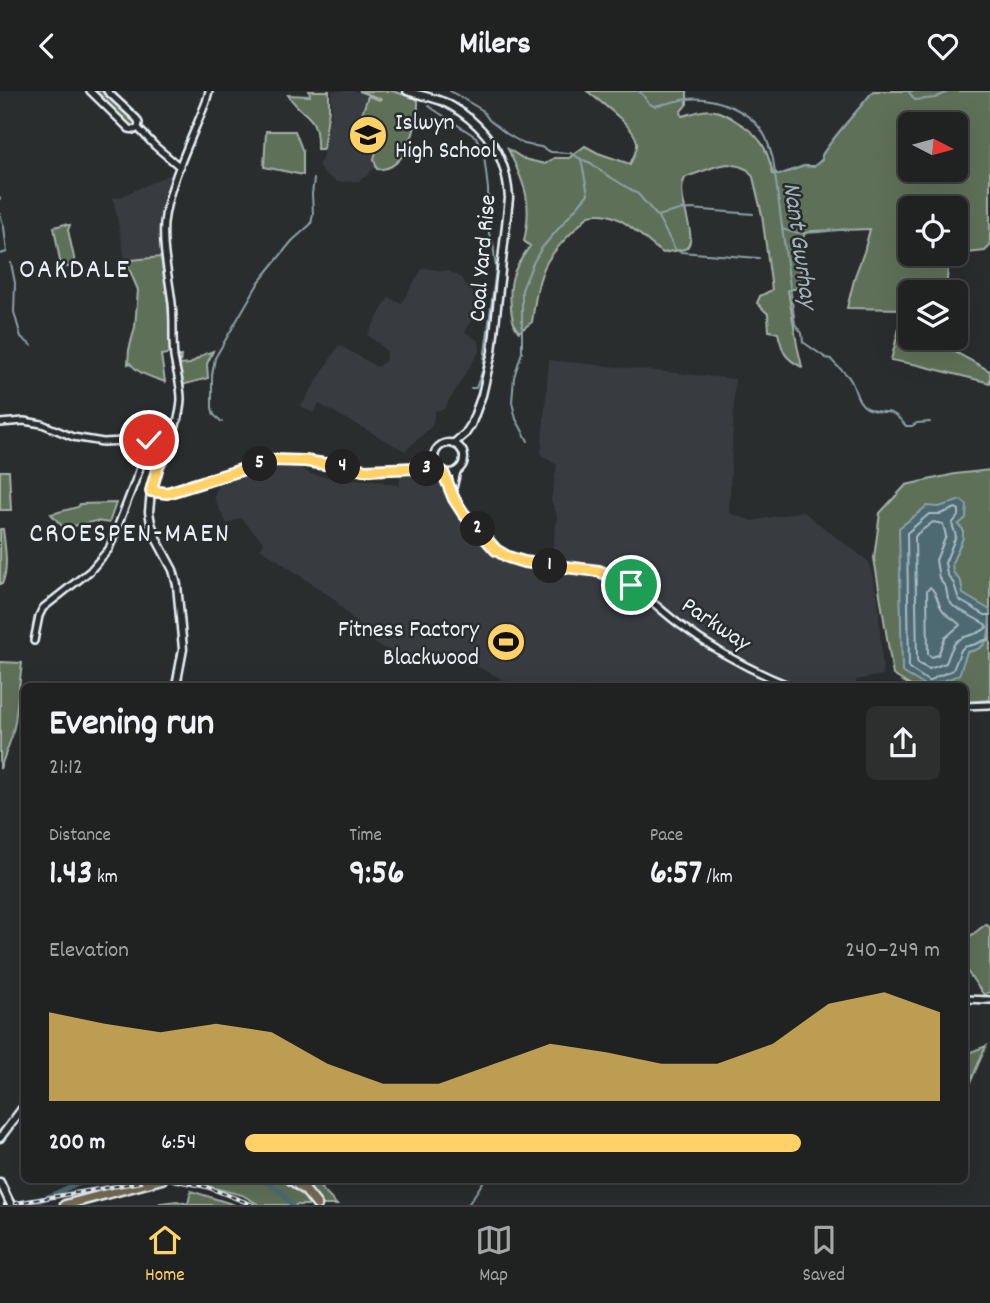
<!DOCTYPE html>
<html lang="en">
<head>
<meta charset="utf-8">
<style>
  :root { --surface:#202222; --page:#2d2f2f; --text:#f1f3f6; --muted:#a2a4a5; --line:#3d3f40; --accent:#ffd166 }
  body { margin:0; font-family:Dekko,sans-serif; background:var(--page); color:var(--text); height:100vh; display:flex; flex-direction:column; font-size:26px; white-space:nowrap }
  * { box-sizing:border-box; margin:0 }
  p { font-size:23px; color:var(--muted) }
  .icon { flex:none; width:38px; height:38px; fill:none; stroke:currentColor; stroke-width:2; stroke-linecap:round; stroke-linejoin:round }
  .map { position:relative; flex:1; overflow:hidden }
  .side { position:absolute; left:21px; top:592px; width:947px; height:500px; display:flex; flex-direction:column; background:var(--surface); border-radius:10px; box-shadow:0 7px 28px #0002,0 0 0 2px var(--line) }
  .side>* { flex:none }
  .needle { width:46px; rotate:96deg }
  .tools { position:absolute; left:898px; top:21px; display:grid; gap:14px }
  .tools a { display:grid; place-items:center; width:70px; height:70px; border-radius:10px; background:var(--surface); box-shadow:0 7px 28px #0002,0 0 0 2px var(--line); font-size:35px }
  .pin { position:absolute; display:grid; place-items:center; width:60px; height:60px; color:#fff; margin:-30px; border:4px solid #fff; border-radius:50%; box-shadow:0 2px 7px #0007 }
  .km { position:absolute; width:35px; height:35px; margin:-18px; border-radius:50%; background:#222; color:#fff; font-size:19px; line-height:35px; text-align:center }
  .round { display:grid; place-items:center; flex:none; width:74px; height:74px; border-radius:10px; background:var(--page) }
  .headline { display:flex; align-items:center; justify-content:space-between; height:119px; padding:0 28px }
  h1 { font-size:38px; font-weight:700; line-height:52px }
  .stats { display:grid; grid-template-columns:repeat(3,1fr); gap:10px; height:119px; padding:7px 28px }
  .stats div { display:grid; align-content:center }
  .stats b { font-size:35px; font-weight:700 }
  .stats small { font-size:19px; font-weight:400 }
  .stats p { font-size:19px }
  .chart { height:196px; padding:14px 28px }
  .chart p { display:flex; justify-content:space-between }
  .chart svg { width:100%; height:126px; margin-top:7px; fill:var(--accent); opacity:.7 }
  ul { padding:0 28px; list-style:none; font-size:23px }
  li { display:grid; grid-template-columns:112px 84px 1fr; align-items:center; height:52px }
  li i { height:18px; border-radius:9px; background:var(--accent) }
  header { display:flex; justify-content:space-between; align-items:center; height:91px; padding:0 28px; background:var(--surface); font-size:32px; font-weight:700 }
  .dock { display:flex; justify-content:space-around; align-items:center; height:98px; border-top:2px solid var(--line); background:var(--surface); font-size:19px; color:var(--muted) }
  .dock a { display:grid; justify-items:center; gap:4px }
  .dock .on { color:var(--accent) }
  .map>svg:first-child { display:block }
</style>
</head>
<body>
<header><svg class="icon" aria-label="back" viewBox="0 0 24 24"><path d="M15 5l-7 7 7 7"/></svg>Milers<svg class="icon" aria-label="heart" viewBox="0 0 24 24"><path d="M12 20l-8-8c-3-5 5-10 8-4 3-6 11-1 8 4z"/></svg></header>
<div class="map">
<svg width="990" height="1114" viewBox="0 0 990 1114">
  <rect width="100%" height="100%" fill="#2a2d2e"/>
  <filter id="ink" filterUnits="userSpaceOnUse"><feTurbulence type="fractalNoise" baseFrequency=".0143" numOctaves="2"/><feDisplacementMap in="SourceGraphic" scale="14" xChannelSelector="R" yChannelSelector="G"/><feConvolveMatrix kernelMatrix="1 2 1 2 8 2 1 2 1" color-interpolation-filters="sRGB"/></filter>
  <g filter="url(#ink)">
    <!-- built -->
    <path fill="#383b41" d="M 332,0 L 353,0 L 380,9 L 381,7 L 385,9 L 379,78 L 377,76 L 371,79 L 369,83 L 359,90 L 338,91 L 324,83 L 318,74 L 322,68 L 332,15 L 331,9 Z
      M 168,84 L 171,85 L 159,130 L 162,165 L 130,168 L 126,173 L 113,106 L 118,107 Z
      M 425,177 L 443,180 L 447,179 L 460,186 L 476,206 L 478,217 L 465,241 L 479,250 L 480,259 L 444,318 L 435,320 L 432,335 L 405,360 L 319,313 L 313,322 L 301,315 L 339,254 L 377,276 L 385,270 L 387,261 L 377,251 L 367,244 L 389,206 L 401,213 L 422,178 Z
      M 549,269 L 735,288 L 729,422 L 753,430 L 802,420 L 869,471 L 878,508 L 883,584 L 856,589 L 856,595 L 515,595 L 478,576 L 389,560 L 376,553 L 334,508 L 260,457 L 264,452 L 241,427 L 227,433 L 214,407 L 219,390 L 263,375 L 292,371 L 310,383 L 339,388 L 373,389 L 400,395 L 400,381 L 422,379 L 443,385 L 460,415 L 500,460 L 526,468 L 551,472 L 557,425 L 551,409 L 557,374 L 541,364 Z"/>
    <!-- green -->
    <path fill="#5e7059" stroke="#a3b0a8" stroke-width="2" fill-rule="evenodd" d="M 92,0 L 106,0 L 136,30 L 137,35 L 132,38 Z
      M 309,0 L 329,0 L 329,18 L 323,58 L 317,58 C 318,20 304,29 288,4 L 310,5 Z
      M 359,0 L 392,0 L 415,7 L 418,10 C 419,33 406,81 377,78 L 374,68 L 380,45 L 357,38 L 368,5 L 380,9 L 381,8 Z
      M 587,0 L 687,0 L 687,13 L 681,20 L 682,25 C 692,23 705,17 715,20 C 722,21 730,26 736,30 C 760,44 767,56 773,83 L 775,84 L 775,81 L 779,84 L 804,75 L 814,75 L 822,69 L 822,64 C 837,41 856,22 873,0 L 990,0 L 990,155 L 985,160 L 949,164 L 946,201 L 910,201 L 910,247 L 937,247 L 937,251 L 990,280 L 990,292 L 918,274 L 891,269 L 904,218 L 847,217 L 855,185 L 864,161 L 870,138 L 812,140 L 804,143 L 799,197 L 788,199 L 797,254 L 802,276 C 784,267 783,262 778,242 L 769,240 L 768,223 L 757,212 L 760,205 L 772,199 L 762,124 L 753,86 L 748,79 L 739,75 L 728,73 L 717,75 L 686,86 C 672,103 702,148 685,158 C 682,159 667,161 663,162 C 639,146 620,117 589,124 C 575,139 557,154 547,171 C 537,189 535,212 532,231 L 519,241 C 509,231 509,198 513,185 C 516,174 523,165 530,155 L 524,150 C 533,110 525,94 508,58 L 524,68 L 545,73 L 554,67 L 569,67 L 585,55 L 598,62 L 630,73 C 633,67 638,58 637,52 C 636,36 599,10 587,0 ZM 910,33 L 956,33 L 956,79 L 910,79 ZM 910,117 L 956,117 L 956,163 L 910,163 Z
      M 266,40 L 295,40 L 303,61 L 303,84 L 264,76 Z
      M 65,133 L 66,134 L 70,134 L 68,139 L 76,176 L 61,176 L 54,136 Z
      M 161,166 L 164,187 L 166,188 L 172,262 L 161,264 L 165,291 C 152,286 138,283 130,272 L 128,273 L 129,259 L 135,236 L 138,199 L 127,173 L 131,169 Z
      M 213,260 L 207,273 L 208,287 L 182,294 L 177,266 L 181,265 L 180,274 L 190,273 L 203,264 Z
      M 990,379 L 990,609 L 964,611 L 964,595 L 911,595 L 893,584 L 874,467 L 880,422 L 906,394 L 955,383 Z
      M 0,380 L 9,380 L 11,419 L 0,419 Z
      M 116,412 L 109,432 L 96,430 L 65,437 L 61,434 L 51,423 L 78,416 L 80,413 Z
      M 0,438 L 3,438 C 5,456 9,477 2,493 L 0,493 Z
      M 0,571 L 22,572 L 15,631 L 12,645 L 0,678 Z
      M 986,833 L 990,837 L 990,901 L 984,904 L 964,876 L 964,850 Z
      M 986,955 L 964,1006 L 964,960 L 971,961 Z
      M 182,1089 L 284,1089 L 298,1097 L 314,1114 L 260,1114 L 242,1104 Z
      M 295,1089 L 313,1089 L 337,1114 L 322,1114 L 301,1092 Z
      M 191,1100 L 235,1114 L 161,1114 L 160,1112 L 177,1110 L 188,1113 Z"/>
    <!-- water -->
    <path fill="#4e6b73" stroke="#8ca1a8" stroke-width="2" d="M 961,409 L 967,414 L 966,427 L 958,434 L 963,438 L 963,447 L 952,472 L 953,481 L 961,491 L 963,503 L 990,519 C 990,544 990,558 967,561 L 959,584 L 930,595 L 926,595 L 902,581 L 899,437 L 927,415 L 939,416 Z"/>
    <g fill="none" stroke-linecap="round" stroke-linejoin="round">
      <!-- shore -->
      <path stroke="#aabbc3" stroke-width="2" d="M 933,431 L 943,433 L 946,445 L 936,469 L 939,487 L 946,497 L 948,508 L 953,515 L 985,533 L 987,536 C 976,547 964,542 956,551 C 951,556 949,565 946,572 L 929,578 L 919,573 L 917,570 L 915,446 L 917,443 Z
        M 930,496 C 938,502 936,510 942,518 C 946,525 955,528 960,534 L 945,547 L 938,564 L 931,566 L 928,563 L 927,500 Z
        M 990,524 L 985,524 L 959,509 L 954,493 L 947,483 L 945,472 L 956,445 L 952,433 L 959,424 L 959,419 L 956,417 L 940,423 L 929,423 L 907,442 L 909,577 L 928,590 L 931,590 L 936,586 L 953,579 L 961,559 L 964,556 L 976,553 L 985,549 L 990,548"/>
      <!-- stream -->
      <path stroke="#8ca1a8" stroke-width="2" d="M 450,0 L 482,19 L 489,29 L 507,43 L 524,53 L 541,56 L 551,61 L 570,62 L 581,68 L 588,103 L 541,158 L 533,172 L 522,199 L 522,261 L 514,286 L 512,311 L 516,328 L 528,350
        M 638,0 C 645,3 646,13 654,15 C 665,13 676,10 687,8 C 716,5 753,20 766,47 C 769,54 771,62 773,68 L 795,233 L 802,242 L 803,251 L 826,267 L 831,268 C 836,276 845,280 850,288 C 856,298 856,311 867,317 C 888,327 887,312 906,335 L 912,335 L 917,332 L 930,331
        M 908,0 L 915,9 L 935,7 L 950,0
        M 429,15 L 433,18 L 476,46 L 484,64 L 488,98 L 489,143 L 493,152 L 496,178 L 483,278 L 476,297 L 471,297
        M 583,69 L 591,72 L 602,81 L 638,103 L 657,125 L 680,119 L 691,118 L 753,123
        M 775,81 L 779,84 L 804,75 L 814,76 L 822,68 L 822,64 C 837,41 856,22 873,0
        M 0,107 L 0,108
        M 0,123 L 4,136 L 7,161 L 0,163
        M 658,126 L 675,158 L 680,161 L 759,167
        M 783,138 C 797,146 830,139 847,138
        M 11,172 L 15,192 L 14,221 L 21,246 L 32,255
        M 222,331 L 214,324 L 212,317 L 212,284 L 215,267 L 259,191 L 292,150 L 311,133 L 313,123 L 312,103 L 314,88
        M 468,1114 L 485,1088"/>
      <!-- river -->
      <path stroke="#4e6b73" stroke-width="5" d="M 262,1088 L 281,1101 L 292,1114
        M 30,1114 L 87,1088"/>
      <defs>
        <path id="tertiary" d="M 90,0 L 129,38 L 135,39 L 138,37 L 139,32 L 137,28 L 107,0
          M 138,37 L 155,55 L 180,76
          M 0,332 L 24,330 L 42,333 L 73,346 L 103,351 L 149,349 L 168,355
          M 443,381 C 447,391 451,402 456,410 C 464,424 484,449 497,459 C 526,483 579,471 615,486 C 639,497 658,517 679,533 C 713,559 750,579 790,595
          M 151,400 C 157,368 180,341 181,308 C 181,294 176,280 174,266 C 172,248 174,230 172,212 C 169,186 162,159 164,132 C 168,94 192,47 206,11 L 209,0
          M 452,402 L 457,380
          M 34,550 L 39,525 L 43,517 L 90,480 L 109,458 L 139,380 L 141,371 L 140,350
          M 964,615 L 990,614
          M 964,908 L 990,909"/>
        <path id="secondary" d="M 407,0 C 419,4 432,6 444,11 C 468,23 491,44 501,69 C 506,81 508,94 509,107 L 492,261 L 482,304 L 471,334 L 465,343 L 453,353
          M434 367a15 15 0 1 1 30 0a15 15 0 1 1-30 0Z
          M 176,595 L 183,558 L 177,494 L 173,479 L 157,449 L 151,432 L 149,421 L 151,400 L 167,402 L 273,369 L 305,370 L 365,379 L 417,377 L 438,379
          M 0,1047 L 24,1015
          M 0,1091 L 9,1110"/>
        <path id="primary" d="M 290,1088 L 305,1099 L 317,1114
          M 65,1114 L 162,1088"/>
      </defs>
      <!-- tertiary casing -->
      <use href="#tertiary" stroke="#e8f1f8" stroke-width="10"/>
      <!-- secondary casing -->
      <use href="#secondary" stroke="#e8f1f8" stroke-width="11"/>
      <!-- primary casing -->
      <use href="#primary" stroke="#e8f1f8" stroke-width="13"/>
      <!-- tertiary -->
      <use href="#tertiary" stroke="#2a2d2e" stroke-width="5"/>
      <!-- secondary -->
      <use href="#secondary" stroke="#2a2d2e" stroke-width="6"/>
      <!-- primary -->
      <use href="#primary" stroke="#746b52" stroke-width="8"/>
      <defs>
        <path id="rail" d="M 173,1089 L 207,1096 L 253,1114
          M 5,1114 L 140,1091"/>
      </defs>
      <!-- rail casing -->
      <use href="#rail" stroke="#e8f1f8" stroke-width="4.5"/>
      <!-- rail -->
      <use href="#rail" stroke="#2a2d2e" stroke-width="2" stroke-dasharray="5" stroke-linecap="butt"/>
      <defs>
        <path id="secondary-bridge" d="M 9,1110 L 11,1114"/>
      </defs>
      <!-- secondary-bridge casing -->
      <use href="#secondary-bridge" stroke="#e8f1f8" stroke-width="11" stroke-linecap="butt"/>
      <!-- secondary-bridge -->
      <use href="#secondary-bridge" stroke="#2a2d2e" stroke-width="6"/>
    </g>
  </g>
  <g fill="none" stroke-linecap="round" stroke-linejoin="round" filter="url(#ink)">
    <defs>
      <path id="route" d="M 149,349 L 168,355 L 158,375 L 151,400 L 167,402 L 273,369 L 305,370 L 365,379 L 417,377 L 439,379 L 443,381 L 454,408 L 463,422 L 496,459 L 508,466 L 524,471 L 599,480 L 631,494"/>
    </defs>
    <!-- route casing -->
    <use href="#route" stroke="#fff" stroke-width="14"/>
    <!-- route -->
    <use href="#route" stroke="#ffd166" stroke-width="9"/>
  </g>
  <!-- icons -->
  <defs>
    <symbol id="school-disc" viewBox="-11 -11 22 22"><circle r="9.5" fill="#ffd166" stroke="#2a2d2e"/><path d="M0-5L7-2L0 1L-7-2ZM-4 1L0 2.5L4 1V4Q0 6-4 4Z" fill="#111"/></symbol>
    <symbol id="stadium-disc" viewBox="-11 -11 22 22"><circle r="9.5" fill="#ffd166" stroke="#2a2d2e"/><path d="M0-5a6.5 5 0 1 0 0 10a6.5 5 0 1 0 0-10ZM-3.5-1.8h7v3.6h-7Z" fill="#111"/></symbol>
  </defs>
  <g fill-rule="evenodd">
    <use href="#school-disc" x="346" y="22" width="44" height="44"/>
    <use href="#stadium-disc" x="484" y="529" width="44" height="44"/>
  </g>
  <g text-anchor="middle" stroke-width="5" stroke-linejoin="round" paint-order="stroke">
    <!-- poi labels -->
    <g font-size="24" fill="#e8f1f8" stroke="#2a2d2e" text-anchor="start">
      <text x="395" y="38">Islwyn<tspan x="395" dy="28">High School</tspan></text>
      <text x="479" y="545" text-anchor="end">Fitness Factory<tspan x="479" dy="28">Blackwood</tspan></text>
    </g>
    <!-- street labels -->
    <g font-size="24" fill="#e8f1f8" stroke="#2a2d2e">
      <text transform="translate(481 167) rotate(-85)" y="8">Coal Yard Rise</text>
      <text transform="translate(717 532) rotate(34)" y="8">Parkway</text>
    </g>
    <!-- water labels -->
    <g font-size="26" font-style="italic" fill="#a3b5bc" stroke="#2a2d2e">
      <text transform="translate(802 154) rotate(82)" y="9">Nant Gwrhay</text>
    </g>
    <!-- quarter labels -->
    <g font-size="28" letter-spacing="2" fill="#e8f1f8" stroke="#2a2d2e">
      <text x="75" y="186">OAKDALE</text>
      <text x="130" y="450">CROESPEN-MAEN</text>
    </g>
  </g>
</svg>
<div class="tools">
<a><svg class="needle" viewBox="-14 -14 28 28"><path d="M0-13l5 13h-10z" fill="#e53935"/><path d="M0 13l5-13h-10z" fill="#a2a4a5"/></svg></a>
<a><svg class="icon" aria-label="locate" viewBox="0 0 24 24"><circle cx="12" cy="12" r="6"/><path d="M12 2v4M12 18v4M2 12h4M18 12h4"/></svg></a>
<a><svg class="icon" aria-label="layers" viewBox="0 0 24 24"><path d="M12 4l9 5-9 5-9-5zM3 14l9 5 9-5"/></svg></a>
</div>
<div class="pin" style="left:631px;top:494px;background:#1e9e55"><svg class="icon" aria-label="arrive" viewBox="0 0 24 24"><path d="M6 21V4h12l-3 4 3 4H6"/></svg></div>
<div class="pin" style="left:149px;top:349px;background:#d93025"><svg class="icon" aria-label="check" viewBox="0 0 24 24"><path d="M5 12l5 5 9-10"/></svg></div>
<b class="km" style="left:550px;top:475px">1</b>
<b class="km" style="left:478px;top:438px">2</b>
<b class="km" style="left:427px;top:378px">3</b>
<b class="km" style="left:343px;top:376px">4</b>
<b class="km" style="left:260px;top:373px">5</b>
<section class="side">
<div class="headline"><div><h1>Evening run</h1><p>21:12</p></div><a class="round"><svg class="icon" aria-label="share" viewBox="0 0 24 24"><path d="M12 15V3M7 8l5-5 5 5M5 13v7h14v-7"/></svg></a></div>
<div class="stats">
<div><p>Distance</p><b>1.43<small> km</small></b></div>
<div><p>Time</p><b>9:56</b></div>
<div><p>Pace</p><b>6:57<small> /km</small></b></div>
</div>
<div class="chart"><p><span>Elevation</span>240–249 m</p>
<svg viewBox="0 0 160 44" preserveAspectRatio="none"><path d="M0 44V13L10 17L20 20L30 17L40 20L50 31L60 38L70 38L80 31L90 24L100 27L110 31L120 31L130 24L140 10L150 6L160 13V44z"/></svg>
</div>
<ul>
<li><b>200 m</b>6:54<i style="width:80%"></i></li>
</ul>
</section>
</div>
<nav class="dock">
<a class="on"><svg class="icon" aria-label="home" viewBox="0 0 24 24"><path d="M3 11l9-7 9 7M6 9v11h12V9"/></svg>Home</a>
<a><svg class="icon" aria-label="map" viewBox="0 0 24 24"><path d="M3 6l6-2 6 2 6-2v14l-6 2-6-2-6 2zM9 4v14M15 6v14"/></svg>Map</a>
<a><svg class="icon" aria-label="saved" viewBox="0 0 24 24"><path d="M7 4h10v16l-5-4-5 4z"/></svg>Saved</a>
</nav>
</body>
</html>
